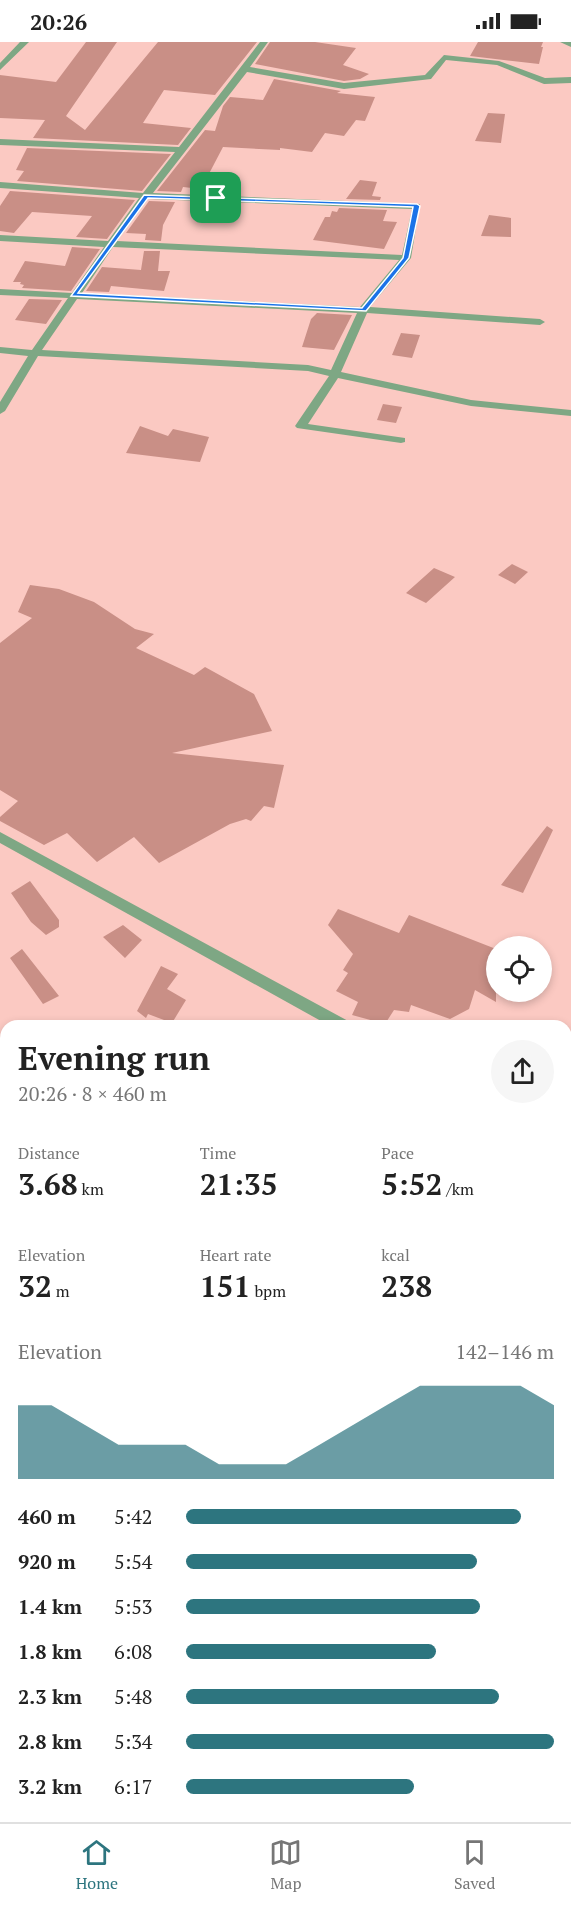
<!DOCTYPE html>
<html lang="en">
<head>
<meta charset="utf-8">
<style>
  :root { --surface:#fff; --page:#f6f6f6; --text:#222; --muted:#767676; --line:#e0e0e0; --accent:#2d757f }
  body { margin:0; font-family:"PT Serif",serif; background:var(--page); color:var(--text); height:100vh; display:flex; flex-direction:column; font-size:22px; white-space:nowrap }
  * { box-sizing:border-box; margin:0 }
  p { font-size:20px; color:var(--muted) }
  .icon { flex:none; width:33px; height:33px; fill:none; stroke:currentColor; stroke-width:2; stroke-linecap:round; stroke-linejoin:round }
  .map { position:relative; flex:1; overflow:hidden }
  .sheet { position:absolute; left:0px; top:978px; width:572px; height:802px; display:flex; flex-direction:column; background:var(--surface); border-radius:18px 18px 0 0; box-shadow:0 3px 9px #0003 }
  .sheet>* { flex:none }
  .fabs { position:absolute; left:486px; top:894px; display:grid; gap:12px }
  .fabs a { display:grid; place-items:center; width:66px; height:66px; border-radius:50%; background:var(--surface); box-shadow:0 3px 9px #0003; font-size:30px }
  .pin { position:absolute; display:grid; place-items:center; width:51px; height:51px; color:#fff; margin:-26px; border-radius:12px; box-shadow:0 3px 9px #0006 }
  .round { display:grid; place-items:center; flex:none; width:63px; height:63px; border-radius:32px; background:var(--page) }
  .overview { display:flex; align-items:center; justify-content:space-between; height:102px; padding:0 18px }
  h1 { font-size:33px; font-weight:800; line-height:45px }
  .figures { display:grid; grid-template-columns:repeat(3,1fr); gap:9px; height:102px; padding:6px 18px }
  .figures div { display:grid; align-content:center }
  .figures b { font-size:30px; font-weight:800 }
  .figures small { font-size:16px; font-weight:400 }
  .figures p { font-size:16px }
  .chart { height:168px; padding:12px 18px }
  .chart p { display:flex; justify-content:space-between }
  .chart svg { width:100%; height:108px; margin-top:6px; fill:var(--accent); opacity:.7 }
  ul { padding:0 18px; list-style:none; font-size:20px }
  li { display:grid; grid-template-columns:96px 72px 1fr; align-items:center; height:45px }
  li i { height:15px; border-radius:8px; background:var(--accent) }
  .status { display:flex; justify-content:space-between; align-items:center; height:42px; padding:0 30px; background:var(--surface); direction:ltr }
  .status svg { height:16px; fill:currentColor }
  .menu { display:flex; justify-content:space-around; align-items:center; height:84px; border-top:2px solid var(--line); background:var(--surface); font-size:16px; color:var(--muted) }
  .menu a { display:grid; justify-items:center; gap:3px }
  .menu .on { color:var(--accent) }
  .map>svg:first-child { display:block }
</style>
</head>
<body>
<div class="status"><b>20:26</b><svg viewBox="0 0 49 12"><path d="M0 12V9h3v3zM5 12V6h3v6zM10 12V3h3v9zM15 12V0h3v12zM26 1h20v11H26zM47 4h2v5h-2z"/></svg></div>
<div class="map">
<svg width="571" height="1780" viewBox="0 0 571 1780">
  <rect width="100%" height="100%" fill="#fbc9c2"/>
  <!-- building -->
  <path fill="#c98f86" d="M 86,0 L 117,0 L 66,74 L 85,88 L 158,0 L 257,0 L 215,53 L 164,48 L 143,81 L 191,86 L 178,103 L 33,96 L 45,78 L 0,76 L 0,33 L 56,40 Z
    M 270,0 L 315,0 L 356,6 L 343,23 L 369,32 L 360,37 L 344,39 L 255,22 Z
    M 478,0 L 543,0 L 541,5 L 543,5 L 539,22 L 470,14 Z
    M 274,37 L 341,49 L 337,51 L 375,55 L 365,79 L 356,78 L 344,94 L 325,91 L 312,110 L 280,106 L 280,108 L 223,105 L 201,147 L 183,145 L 181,150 L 157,149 L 205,88 L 215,89 L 223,64 L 230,55 L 263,58 Z
    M 488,71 L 505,72 L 501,101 L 475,99 Z
    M 27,106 L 171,112 L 142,149 L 17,139 L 24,129 L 16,128 Z
    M 360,138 L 377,140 L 372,154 L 381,155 L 380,158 L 346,157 Z
    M 10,149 L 135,158 L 107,197 L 76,195 L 92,174 L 32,170 L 14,191 L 0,189 L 0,164 Z
    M 149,159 L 175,160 L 163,183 L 161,199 L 145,198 L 146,192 L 126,191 Z
    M 339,166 L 387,168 L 383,179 L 397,180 L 384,207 L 313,198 L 325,175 L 330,175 L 332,169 L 337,170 Z
    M 489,173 L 511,176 L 511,195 L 481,194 Z
    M 72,205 L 100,207 L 71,249 L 22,246 L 24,243 L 20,242 L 21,240 L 13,240 L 25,219 L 65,224 Z
    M 144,209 L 160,209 L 158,229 L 170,229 L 164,249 L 111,244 L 109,250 L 86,249 L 102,225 L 141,228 Z
    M 29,257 L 62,258 L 46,282 L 15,278 Z
    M 317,271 L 352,273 L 334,308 L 302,305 L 311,277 Z
    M 401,291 L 420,293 L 412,316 L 392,313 Z
    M 383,362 L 402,365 L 396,381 L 377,378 Z
    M 140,384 L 168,394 L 173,387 L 209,395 L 200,420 L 126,411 Z
    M 512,522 L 528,530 L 515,542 L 498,533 Z
    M 434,526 L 455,535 L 426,561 L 406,551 Z
    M 30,543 L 59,547 L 94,560 L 135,587 L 154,592 L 136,606 L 194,633 L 205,625 L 254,652 L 272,689 L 172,711 L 284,723 L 274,766 L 264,764 L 251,779 L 246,777 L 230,782 L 159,821 L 134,795 L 97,820 L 67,791 L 44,803 L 0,779 L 0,775 L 18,759 L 0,748 L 0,601 L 32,576 L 18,570 Z
    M 547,784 L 553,788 L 523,851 L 501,843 Z
    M 30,839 L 59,878 L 59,885 L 46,893 L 31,880 L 11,851 Z
    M 338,867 L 399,891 L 409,873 L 496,907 L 496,960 L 475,948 L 469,967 L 450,977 L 411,963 L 409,970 L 394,968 L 385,982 L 352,973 L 358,960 L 336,949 L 348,931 L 343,928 L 353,912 L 328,883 Z
    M 123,883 L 142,898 L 125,916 L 103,895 Z
    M 22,907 L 59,954 L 43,962 L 10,916 Z
    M 161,924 L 178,932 L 167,947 L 186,958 L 172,981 L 148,972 L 146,976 L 137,969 Z"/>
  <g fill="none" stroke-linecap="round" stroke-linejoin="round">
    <!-- street -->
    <path fill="#7ea784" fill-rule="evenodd" d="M 20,0 L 29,0 L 0,28 L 0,21 Z
      M 260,0 L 268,0 L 250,25 L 344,41 L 425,33 L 444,13 L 499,19 L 545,36 L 571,35 L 571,41 L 544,42 L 497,23 L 446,18 L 431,37 L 344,47 L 247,30 L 153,151 L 420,162 L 411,216 L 370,265 L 540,277 L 545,280 L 540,283 L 367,271 L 341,330 L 471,358 L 571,368 L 571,374 L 471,364 L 338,336 L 308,382 L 405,396 L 405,400 L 401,401 L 297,386 L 295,384 L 329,334 L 308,329 L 38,314 L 5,369 L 0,372 L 0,360 L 28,314 L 0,311 L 0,305 L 32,308 L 68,256 L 0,253 L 0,247 L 72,251 L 104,205 L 0,199 L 0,193 L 108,199 L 139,156 L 0,146 L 0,140 L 143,151 L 175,110 L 0,103 L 0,97 L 179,105 ZM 148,157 L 412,167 L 402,213 L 117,199 ZM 113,205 L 399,218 L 360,265 L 82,251 ZM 77,257 L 357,271 L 331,328 L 308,323 L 42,308 Z
      M 560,0 L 571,0 L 571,5 Z
      M 0,790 L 350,980 L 352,984 L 330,984 L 0,801 Z
      M 571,1015 L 571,1031 L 566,1033 L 566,1017 Z
      M 566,1100 L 571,1102 L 571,1117 L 566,1115 Z
      M 0,1235 L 6,1235 L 6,1251 L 0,1251 Z
      M 566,1285 L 571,1286 L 571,1302 L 566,1301 Z"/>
  </g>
  <!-- route -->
  <path fill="#1a73e8" stroke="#fff" stroke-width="1.5" fill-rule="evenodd" d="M 144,153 L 417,162 L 420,164 L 409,216 L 366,269 L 71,254 ZM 148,156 L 413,165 L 403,216 L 362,266 L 78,251 Z"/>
</svg>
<div class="fabs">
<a><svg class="icon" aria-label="locate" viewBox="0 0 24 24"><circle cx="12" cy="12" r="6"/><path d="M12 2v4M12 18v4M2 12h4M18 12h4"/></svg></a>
</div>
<div class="pin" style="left:216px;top:156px;background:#1e9e55"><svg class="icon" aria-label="arrive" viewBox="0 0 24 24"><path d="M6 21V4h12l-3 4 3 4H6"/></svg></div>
<section class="sheet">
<div class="overview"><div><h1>Evening run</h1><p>20:26 · 8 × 460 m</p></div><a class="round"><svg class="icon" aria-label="share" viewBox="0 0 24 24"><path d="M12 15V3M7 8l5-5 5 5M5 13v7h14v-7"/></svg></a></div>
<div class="figures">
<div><p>Distance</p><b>3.68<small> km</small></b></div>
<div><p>Time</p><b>21:35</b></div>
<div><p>Pace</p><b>5:52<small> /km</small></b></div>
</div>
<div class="figures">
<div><p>Elevation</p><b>32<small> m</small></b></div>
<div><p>Heart rate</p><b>151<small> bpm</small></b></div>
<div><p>kcal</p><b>238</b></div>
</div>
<div class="chart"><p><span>Elevation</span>142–146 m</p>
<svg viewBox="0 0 160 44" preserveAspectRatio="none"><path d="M0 44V14L10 14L20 22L30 30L40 30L50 30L60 38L70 38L80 38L90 30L100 22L110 14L120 6L130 6L140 6L150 6L160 14V44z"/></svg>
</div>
<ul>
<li><b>460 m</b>5:42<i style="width:91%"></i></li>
<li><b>920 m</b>5:54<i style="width:79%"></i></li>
<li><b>1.4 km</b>5:53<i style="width:80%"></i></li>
<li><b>1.8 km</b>6:08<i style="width:68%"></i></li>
<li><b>2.3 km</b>5:48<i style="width:85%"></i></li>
<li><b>2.8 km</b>5:34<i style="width:100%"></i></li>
<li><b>3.2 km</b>6:17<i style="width:62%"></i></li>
</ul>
</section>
</div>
<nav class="menu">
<a class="on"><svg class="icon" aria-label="home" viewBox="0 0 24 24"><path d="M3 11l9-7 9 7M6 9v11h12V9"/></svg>Home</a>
<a><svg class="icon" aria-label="map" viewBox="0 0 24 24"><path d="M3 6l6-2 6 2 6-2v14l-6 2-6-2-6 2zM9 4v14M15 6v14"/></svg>Map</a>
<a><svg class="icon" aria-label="saved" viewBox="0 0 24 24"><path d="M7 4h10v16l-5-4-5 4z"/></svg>Saved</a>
</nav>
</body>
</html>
